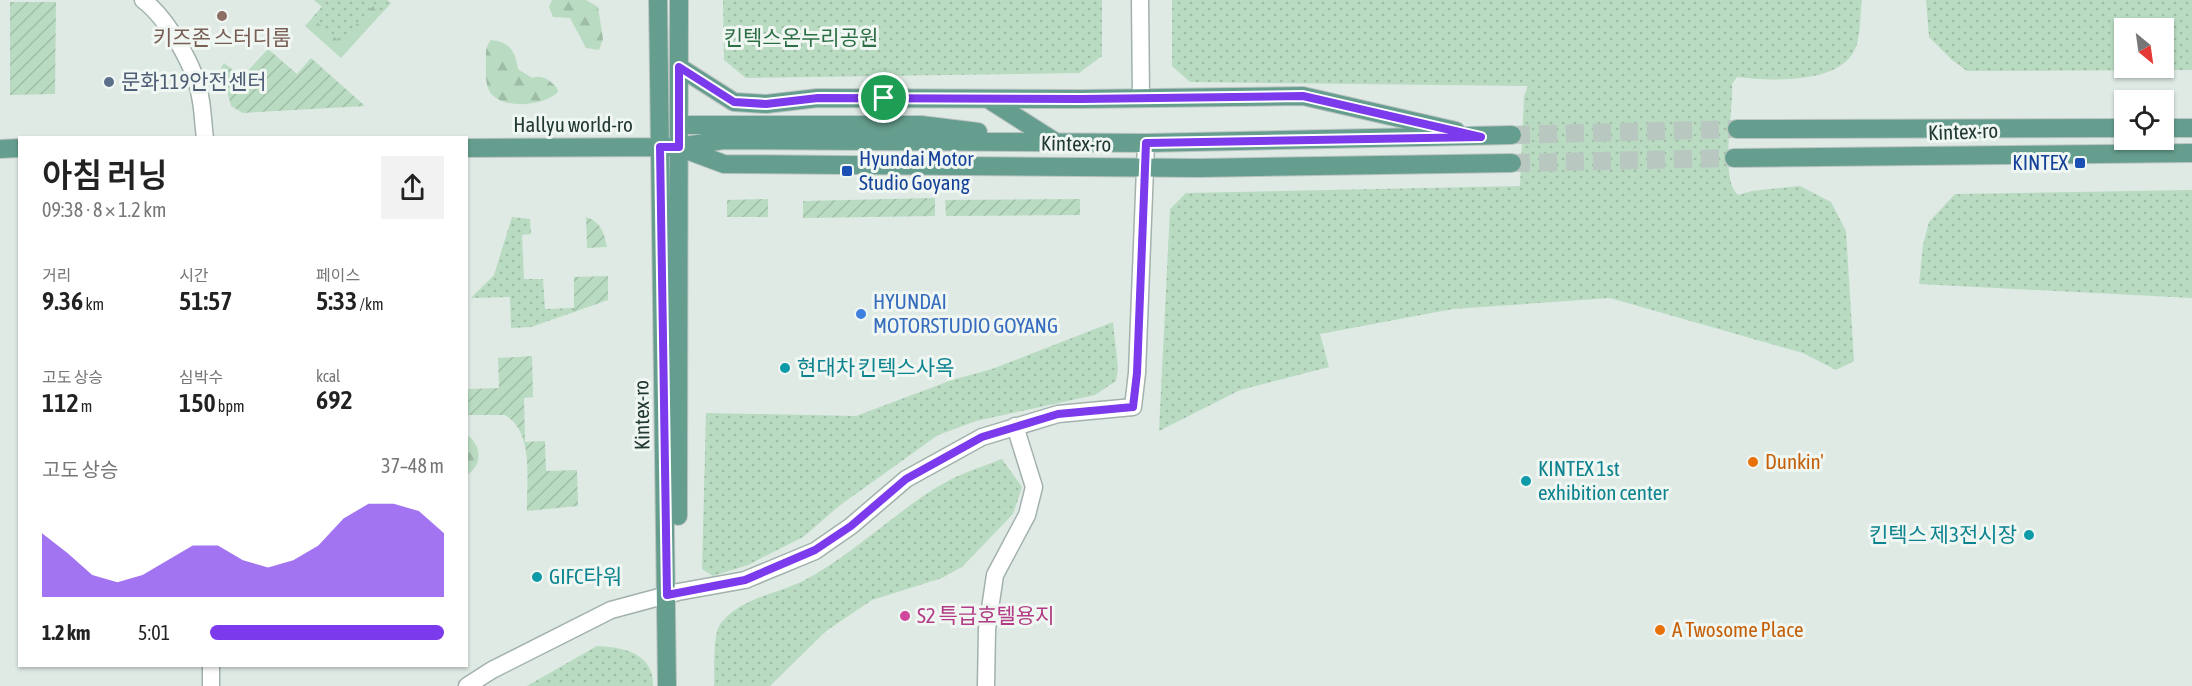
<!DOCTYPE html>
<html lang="ko">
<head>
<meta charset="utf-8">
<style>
  :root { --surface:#fff; --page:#f2f2f2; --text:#222; --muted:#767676; --accent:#7c3aed }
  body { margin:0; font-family:"Asap Condensed","Noto Sans KR",sans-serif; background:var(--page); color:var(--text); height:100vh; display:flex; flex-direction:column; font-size:22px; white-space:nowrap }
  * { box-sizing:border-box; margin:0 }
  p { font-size:20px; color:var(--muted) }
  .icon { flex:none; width:33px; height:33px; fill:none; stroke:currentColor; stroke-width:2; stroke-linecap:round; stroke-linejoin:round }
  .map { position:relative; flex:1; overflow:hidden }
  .details { position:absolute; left:18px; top:136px; width:450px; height:531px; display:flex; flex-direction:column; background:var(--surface); border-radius:0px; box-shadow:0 2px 4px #0004 }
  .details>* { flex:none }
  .needle { width:39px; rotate:151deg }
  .controls { position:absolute; left:2114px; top:18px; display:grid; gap:12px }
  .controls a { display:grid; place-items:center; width:60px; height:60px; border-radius:0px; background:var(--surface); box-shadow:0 2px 4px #0004; font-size:30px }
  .pin { position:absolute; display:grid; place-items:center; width:51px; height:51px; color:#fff; margin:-26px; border:3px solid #fff; border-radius:50%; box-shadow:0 2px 6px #0007 }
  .round { display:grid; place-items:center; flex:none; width:63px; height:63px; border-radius:0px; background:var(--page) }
  .head { display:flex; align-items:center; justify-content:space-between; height:102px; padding:0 24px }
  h1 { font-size:33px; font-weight:600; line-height:45px }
  .stats { display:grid; grid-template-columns:repeat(3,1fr); gap:9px; height:102px; padding:6px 24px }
  .stats div { display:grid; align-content:center }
  .stats b { font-size:26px; font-weight:600 }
  .stats small { font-size:16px; font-weight:400 }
  .stats p { font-size:16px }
  .chart { height:168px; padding:12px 24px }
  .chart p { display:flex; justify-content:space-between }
  .chart svg { width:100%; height:108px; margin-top:6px; fill:var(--accent); opacity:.7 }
  ul { padding:0 24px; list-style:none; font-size:20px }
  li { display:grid; grid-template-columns:96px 72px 1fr; align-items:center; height:45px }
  li i { height:15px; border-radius:8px; background:var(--accent) }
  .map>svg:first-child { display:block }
</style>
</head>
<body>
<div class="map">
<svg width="2192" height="686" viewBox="0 0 2192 686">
  <defs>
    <pattern id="forest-firs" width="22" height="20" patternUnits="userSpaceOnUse" patternTransform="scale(1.5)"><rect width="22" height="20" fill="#b9dbc1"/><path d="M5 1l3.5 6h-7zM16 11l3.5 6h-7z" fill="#9fbda6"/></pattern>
    <pattern id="park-dots" width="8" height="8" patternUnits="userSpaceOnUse" patternTransform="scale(1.5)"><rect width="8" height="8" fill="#b9dbc1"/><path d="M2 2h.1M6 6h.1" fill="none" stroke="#9fbda6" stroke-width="1.8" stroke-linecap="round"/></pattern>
    <pattern id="garden-furrows" width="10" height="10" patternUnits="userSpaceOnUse" patternTransform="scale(1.5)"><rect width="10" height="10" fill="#b9dbc1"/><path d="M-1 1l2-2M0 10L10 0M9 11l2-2" fill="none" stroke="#9fbda6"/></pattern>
  </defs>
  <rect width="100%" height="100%" fill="#dfeae5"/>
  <!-- forest -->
  <path fill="url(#forest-firs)" d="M 314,0 L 387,0 L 391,3 L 341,58 L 305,26 L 322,7 Z
    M 552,0 L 586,0 L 598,7 L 603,39 L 599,50 L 586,48 L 570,18 L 553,17 L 549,7 Z
    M 491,40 C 510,42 515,51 518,69 L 532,78 C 542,74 550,80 557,88 L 558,92 C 545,106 499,111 489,90 C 485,83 486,70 486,62 C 486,53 485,47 491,40 Z
    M 467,435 C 482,445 483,465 467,475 Z"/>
  <!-- park -->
  <path fill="url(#park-dots)" fill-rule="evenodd" d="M 328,0 L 387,0 L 391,3 L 383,12 L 374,5 L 340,42 L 312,18 Z
    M 723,0 L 1102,0 L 1102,56 L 1079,73 L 746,78 L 724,60 Z
    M 1172,0 L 1862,0 C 1860,14 1861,33 1856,47 C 1842,85 1769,81 1737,77 L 1732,84 C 1734,109 1719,179 1738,195 L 1752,191 L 1800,186 L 1831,202 L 1846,231 L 1854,361 L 1836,370 L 1803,353 L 1610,298 L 1453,309 L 1320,334 L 1329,367 L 1240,390 L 1159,431 L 1170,209 L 1186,193 L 1520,186 L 1524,96 L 1528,86 L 1190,82 L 1172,66 Z
    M 1926,0 L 2192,0 L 2192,70 L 1967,71 L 1952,60 L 1929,37 ZM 2124,28 L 2163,28 L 2163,68 L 2124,68 Z
    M 2192,190 L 2192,298 L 1919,284 L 1923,245 L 1929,222 L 1955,194 Z
    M 512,217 L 530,219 L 531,234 L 522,235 L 524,279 L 543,279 L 545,309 L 575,308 L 574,312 L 531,327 L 511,328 L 510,297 L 471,298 L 494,275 Z
    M 1113,322 L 1118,368 L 1116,381 L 1095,395 L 976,421 L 938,435 L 839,506 L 803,537 L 748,565 L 713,576 L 702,569 L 706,413 L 856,416 L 952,380 L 992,369 Z
    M 1002,459 L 1022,487 L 1013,514 L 962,567 L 942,578 L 872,600 L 826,631 L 770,686 L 714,686 C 715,671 712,634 721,623 C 741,598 773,595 801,582 C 852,556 891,515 939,486 C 959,474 981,467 1002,459 Z
    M 597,646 C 623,647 654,653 653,686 L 527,686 Z"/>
  <!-- garden -->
  <path fill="url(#garden-furrows)" d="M 10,2 L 56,2 L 55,94 L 10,95 Z
    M 268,49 L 297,74 L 311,58 L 365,106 L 243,113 L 231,106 L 221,68 L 224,63 L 242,77 Z
    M 935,198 L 935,216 L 803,218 L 803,201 Z
    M 768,199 L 768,217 L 727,217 L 727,200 Z
    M 1080,199 L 1080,215 L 946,216 L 945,200 Z
    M 586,217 C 601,222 604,232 607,247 L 587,248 Z
    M 608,276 L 608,300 L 574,312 L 574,277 Z
    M 532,356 L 533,397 L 524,398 L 525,442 L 545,441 L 546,471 L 577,470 L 578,506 L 527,511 C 526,481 535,433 505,415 L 468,415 L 468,389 L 499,388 L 498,358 Z"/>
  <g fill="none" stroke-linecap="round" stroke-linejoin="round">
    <!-- major-tunnel -->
    <path stroke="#b9c7c1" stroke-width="18" stroke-dasharray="18 9" stroke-linecap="butt" d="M 1512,135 L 1737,129
      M 1512,163 L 1734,158"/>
    <defs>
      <path id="minor" d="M 143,0 C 167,18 195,66 200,96 C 203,109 203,124 205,138
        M 1140,0 L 1141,97
        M 211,666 L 211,686
        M 467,686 L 492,670 L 611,610 L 678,592 L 745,580 L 815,551 L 851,526 L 906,479 L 982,437 L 1058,414 L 1133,407 L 1137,373 L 1146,143
        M 986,686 L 987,629 L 995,575 L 1027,515 L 1034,487 L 1015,426"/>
      <path id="major" d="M 658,0 L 667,686
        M 679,67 L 734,102 L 766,104 L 818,98 L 1081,99 L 1303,96 L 1456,131
        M 988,99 L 1054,141
        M 679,125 L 921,125 L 978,132
        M 2163,128 L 2192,128
        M 1737,129 L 2124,128
        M 466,148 L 679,147 L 723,140 L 1146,143 L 1512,135
        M 681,148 L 724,164 L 1199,168 L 1512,163
        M 0,149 L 20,148
        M 1734,158 L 2192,153
        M 678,516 L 679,0"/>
    </defs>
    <!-- minor casing -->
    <use href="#minor" stroke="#a2b1ac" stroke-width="19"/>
    <!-- major casing -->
    <use href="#major" stroke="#bcc4c2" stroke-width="20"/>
    <!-- minor -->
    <use href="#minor" stroke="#fff" stroke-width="16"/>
    <!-- major -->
    <use href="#major" stroke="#659e8e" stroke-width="18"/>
  </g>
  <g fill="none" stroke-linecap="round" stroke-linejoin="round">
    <defs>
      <path id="route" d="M 679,67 L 734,102 L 766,104 L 818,98 L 1081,99 L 1303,96 L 1481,137 L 1146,143 L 1137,373 L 1133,407 L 1058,414 L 982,437 L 906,479 L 851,526 L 815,550 L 745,580 L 667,595 L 660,147 L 679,147 Z"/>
    </defs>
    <!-- route casing -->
    <use href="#route" stroke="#fff" stroke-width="12"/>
    <!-- route -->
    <use href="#route" stroke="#7c3aed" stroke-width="8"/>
  </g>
  <!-- markers -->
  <circle fill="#8d6e63" stroke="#f0f7f3" stroke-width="2" cx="222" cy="16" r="6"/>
  <circle fill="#5c6f8a" stroke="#f0f7f3" stroke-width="2" cx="109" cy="82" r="6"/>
  <g fill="#1a4fb4" stroke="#f0f7f3" stroke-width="2">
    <rect x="2074" y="157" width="12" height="12" rx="3"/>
    <rect x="841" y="165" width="12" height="12" rx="3"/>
  </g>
  <circle fill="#3f7fe0" stroke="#f0f7f3" stroke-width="2" cx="861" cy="314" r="6"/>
  <g fill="#0f9aa8" stroke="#f0f7f3" stroke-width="2">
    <circle cx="785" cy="368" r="6"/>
    <circle cx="1526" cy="481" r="6"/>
    <circle cx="2029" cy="535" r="6"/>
    <circle cx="537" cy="577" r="6"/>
  </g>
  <g fill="#e8710a" stroke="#f0f7f3" stroke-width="2">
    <circle cx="1753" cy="462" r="6"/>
    <circle cx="1660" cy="630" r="6"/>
  </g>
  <circle fill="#d1479c" stroke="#f0f7f3" stroke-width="2" cx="905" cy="616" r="6"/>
  <g text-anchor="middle" stroke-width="6" stroke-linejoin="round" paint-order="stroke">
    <!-- education labels -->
    <g font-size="21" fill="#785e54" stroke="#f0f7f3">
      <text x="222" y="45">키즈존 스터디룸</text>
    </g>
    <!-- park labels -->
    <g font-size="21" fill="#2d6f45" stroke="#f0f7f3">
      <text x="801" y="45">킨텍스온누리공원</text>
    </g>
    <!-- service labels -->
    <g font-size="21" fill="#4e5e75" stroke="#f0f7f3" text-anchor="start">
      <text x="121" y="89">문화119안전센터</text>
    </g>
    <!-- street labels -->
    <g font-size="21" fill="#213932" stroke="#f0f7f3">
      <text x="573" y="132">Hallyu world-ro</text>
      <text transform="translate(1963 132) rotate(-2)" y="7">Kintex-ro</text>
      <text transform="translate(1076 144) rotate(1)" y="7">Kintex-ro</text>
      <text transform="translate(642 415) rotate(-91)" y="7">Kintex-ro</text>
    </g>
    <!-- transit labels -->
    <g font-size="21" fill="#164399" stroke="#f0f7f3" text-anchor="start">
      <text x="859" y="166">Hyundai Motor<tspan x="859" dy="24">Studio Goyang</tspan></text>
      <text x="2068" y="170" text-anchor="end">KINTEX</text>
    </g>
    <!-- shop labels -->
    <g font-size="21" fill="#366cbe" stroke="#f0f7f3" text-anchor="start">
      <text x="873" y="309">HYUNDAI<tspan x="873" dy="24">MOTORSTUDIO GOYANG</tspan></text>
    </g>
    <!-- culture labels -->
    <g font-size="21" fill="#0d838f" stroke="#f0f7f3" text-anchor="start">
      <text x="797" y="375">현대차 킨텍스사옥</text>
      <text x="1538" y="476">KINTEX 1st<tspan x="1538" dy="24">exhibition center</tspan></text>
      <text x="2017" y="542" text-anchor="end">킨텍스 제3전시장</text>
      <text x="549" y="584">GIFC타워</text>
    </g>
    <!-- food labels -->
    <g font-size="21" fill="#c56008" stroke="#f0f7f3" text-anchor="start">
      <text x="1765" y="469">Dunkin'</text>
      <text x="1672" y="637">A Twosome Place</text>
    </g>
    <!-- hotel labels -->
    <g font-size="21" fill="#b23c85" stroke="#f0f7f3" text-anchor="start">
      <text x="917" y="623">S2 특급호텔용지</text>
    </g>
  </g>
</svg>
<div class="controls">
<a><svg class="needle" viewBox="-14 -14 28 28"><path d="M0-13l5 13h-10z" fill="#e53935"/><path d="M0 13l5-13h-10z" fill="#767676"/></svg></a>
<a><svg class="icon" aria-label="locate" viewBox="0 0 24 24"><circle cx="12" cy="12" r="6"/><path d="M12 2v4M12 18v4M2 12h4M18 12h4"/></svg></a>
</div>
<div class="pin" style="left:884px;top:98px;background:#1e9e55"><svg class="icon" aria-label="arrive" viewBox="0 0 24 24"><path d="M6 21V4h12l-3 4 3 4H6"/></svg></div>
<section class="details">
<div class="head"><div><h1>아침 러닝</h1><p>09:38 · 8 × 1.2 km</p></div><a class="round"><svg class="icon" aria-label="share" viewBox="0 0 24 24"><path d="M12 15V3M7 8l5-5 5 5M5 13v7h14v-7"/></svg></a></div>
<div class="stats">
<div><p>거리</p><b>9.36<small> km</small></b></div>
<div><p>시간</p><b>51:57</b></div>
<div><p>페이스</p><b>5:33<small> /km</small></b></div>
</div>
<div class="stats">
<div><p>고도 상승</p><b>112<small> m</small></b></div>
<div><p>심박수</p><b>150<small> bpm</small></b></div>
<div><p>kcal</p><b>692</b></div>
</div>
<div class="chart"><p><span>고도 상승</span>37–48 m</p>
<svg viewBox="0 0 160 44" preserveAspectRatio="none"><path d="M0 44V18L10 26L20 35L30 38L40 35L50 29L60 23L70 23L80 29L90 32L100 29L110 23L120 12L130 6L140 6L150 9L160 18V44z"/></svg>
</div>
<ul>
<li><b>1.2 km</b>5:01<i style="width:100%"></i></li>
</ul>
</section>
</div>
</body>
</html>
